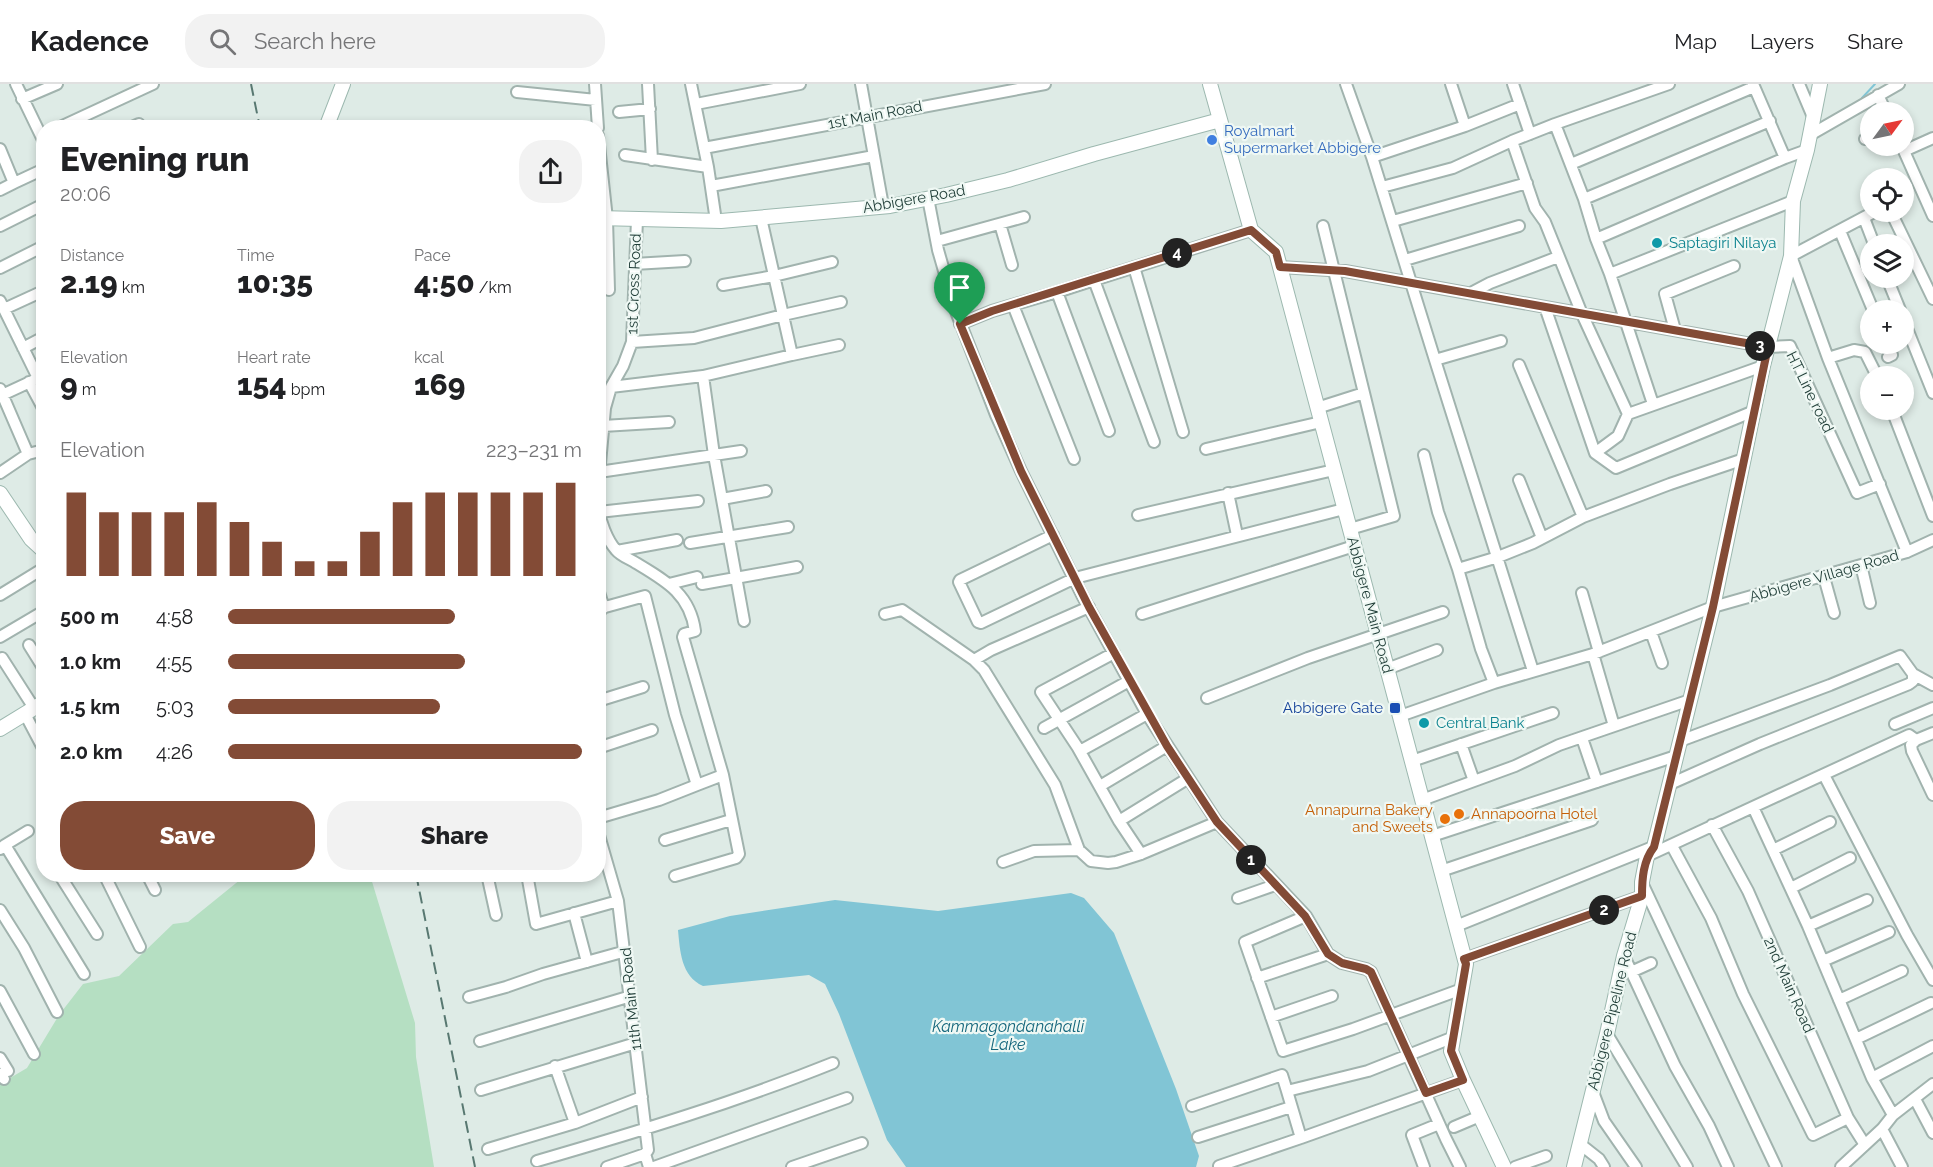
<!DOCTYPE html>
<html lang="en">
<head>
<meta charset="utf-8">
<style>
  :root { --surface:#fff; --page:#f2f2f2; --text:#202124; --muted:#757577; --line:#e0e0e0; --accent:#834b36 }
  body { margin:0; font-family:Raleway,sans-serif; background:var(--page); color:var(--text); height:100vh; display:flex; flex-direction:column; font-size:22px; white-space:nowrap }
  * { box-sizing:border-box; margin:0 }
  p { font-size:20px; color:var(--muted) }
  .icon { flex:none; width:33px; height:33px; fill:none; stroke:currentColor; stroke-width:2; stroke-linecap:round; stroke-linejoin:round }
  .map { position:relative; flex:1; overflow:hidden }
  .side { position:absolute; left:36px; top:36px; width:570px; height:762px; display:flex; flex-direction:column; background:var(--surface); border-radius:24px; box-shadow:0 3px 9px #0003 }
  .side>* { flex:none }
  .needle { width:39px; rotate:57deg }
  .controls { position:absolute; left:1860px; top:18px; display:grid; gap:12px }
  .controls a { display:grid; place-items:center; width:54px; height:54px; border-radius:50%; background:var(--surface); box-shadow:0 3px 9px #0003; font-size:30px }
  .pin { position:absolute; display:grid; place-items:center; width:51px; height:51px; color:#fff; margin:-62px -26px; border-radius:50% 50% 50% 0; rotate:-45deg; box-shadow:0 0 6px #0007 }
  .pin .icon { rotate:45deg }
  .km { position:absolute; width:30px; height:30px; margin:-15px; border-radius:50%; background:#222; color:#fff; font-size:16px; line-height:30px; text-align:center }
  .round { display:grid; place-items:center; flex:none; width:63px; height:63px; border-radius:24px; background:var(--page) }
  .headline { display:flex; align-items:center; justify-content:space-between; height:102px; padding:0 24px }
  h1 { font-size:33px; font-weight:800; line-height:45px }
  .figures { display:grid; grid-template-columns:repeat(3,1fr); gap:9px; height:102px; padding:6px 24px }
  .figures div { display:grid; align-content:center }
  .figures b { font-size:30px; font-weight:800 }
  .figures small { font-size:16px; font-weight:400 }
  .figures p { font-size:16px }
  .chart { height:168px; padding:12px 24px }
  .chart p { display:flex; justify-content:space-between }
  .chart svg { width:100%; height:108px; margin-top:6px; stroke:var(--accent); stroke-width:6 }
  .action { display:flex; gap:12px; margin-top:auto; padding:12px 24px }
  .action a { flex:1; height:69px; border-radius:24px; background:var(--accent); color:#fff; font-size:24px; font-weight:800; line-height:69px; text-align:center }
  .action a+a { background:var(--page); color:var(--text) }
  ul { padding:0 24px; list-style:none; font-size:20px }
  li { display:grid; grid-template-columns:96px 72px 1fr; align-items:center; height:45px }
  li i { height:15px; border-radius:8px; background:var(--accent) }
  header { display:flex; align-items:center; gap:36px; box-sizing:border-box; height:84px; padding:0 30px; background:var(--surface); border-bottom:2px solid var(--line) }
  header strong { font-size:28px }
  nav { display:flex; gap:33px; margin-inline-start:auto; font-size:21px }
  .search { width:420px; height:54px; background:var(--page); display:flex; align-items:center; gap:15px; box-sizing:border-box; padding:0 21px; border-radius:24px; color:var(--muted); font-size:22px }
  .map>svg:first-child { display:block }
</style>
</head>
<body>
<header>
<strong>Kadence</strong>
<div class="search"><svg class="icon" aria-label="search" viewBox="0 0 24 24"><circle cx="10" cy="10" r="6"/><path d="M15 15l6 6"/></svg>Search here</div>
<nav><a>Map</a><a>Layers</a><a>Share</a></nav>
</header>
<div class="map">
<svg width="1933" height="1083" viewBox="0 0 1933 1083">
  <rect width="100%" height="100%" fill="#deebe6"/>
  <!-- green -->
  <path fill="#b5dfc2" d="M 246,791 L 370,791 L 415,939 L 416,973 L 434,1083 L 0,1083 L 0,1000 L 27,984 L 59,931 L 83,900 L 119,892 L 173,840 L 188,838 Z"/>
  <!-- water -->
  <path fill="#81c5d5" d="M 1071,809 L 1084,814 L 1114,849 L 1176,1005 L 1199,1072 L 1196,1083 L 906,1083 L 887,1056 L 839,930 L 825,900 L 809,891 L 703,902 C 681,892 680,867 678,846 L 730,832 L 835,816 L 938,827 Z"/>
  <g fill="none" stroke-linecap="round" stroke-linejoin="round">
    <!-- stream -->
    <path stroke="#81c5d5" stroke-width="2" d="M 1862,14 L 1875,0"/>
    <defs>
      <path id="street" d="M 16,0 L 44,58
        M 595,0 L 598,44
        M 648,0 L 652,76
        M 691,0 L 708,83 L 716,137
        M 861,0 L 883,122
        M 1346,0 L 1372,73 L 1435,276 L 1501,257
        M 1451,0 L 1465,42 L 1520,20
        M 1513,0 L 1530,50
        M 1669,0 L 1555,40 L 1584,115 L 1596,155 L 1785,74 L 1807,66
        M 1753,0 L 1785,74
        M 1799,0 L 1813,33
        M 517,8 L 596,16
        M 1878,11 L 1886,28
        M 22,15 L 57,0
        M 696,20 L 800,0
        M 619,28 L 650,25
        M 1555,40 L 1512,57 L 1535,124 L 1545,138 L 1582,230 L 1628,330 L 1763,282
        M 58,44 L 153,0
        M 130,44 L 139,40
        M 1810,51 L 1899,0
        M 598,52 L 607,135 L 609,206
        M 1865,55 L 1870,52
        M 1902,62 L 1904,67 L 1933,54
        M 704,64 L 1045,0
        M 0,65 L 14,99 L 44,85
        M 1904,67 L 1933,132
        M 625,71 L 708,83
        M 1372,73 L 1465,42
        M 1571,80 L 1754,3
        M 711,102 L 874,72
        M 1382,103 L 1453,84 L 1512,57
        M 0,106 L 14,99
        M 928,114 L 938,166 L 955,225 L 996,331 L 1021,387 L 1083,513 L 1147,630 L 1217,738 L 1306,832 L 1328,870 L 1342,879 L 1366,885 L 1371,888 L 1446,1055 L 1460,1083
        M 1584,115 L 1770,37
        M 1874,128 L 1791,172 L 1828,274 L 1854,266 L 1865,268 L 1877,292
        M 1891,128 L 1933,215
        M 761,134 L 792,271 L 839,261
        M 1864,134 L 1874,160
        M 1393,137 L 1527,99
        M 1000,140 L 1012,181
        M 0,142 L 44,120
        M 1840,147 L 1873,226
        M 1596,155 L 1610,190 L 1793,117
        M 937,157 L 1024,133
        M 1405,176 L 1519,142
        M 634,180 L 685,177
        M 1134,183 L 1183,348
        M 1280,183 L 1345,187 L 1768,263 L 1790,262 L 1857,409 L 1880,400
        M 0,184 L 44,162
        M 1610,190 L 1653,320
        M 1887,194 L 1900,226
        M 1094,196 L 1251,146
        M 723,201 L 774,192 L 832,178
        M 1471,209 L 1490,199 L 1558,173
        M 0,217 L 38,294
        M 1013,221 L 1074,375
        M 1545,223 L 1595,369 L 1618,352 L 1628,330
        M 4,225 L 41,208
        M 1904,237 L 1933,309
        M 960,240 L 992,227 L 1057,208
        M 1675,246 L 1665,210 L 1734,182
        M 632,258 L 694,254 L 783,231 L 841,218
        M 1887,260 L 1892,271 L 1888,273
        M 23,264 L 44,253
        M 1828,274 L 1907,468
        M 1435,276 L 1533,587
        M 1519,281 L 1583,433
        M 29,298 L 44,326
        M 611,303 L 703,292
        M 0,305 L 28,370 L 0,389
        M 0,312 L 43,292
        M 1317,324 L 1364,309 L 1323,142
        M 1892,326 L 1933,432
        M 603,342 L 669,338
        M 1109,347 L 1057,208 L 1094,196 L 1154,358
        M 1206,365 L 1321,338
        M 1595,369 L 1616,384 L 1754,327
        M 28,370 L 44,366
        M 1424,371 L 1438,428 L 1458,485 L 1481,565 L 1494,599
        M 599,388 L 741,367
        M 1519,396 L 1542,454
        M 598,402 L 605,324 L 611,303 L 623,282 L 632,258 L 637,136
        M 1228,409 L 1237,451
        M 722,415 L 766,407
        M 598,423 C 600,437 607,456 616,466 C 621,472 630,475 636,479 C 666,497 690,510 695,547 L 684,550 L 683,553 L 723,691 L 739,770 L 736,774 L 675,792
        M 599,428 L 698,417
        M 1138,431 L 1334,386
        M 1350,445 L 1394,432 L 1364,309
        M 1053,451 L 960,496 L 959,498 L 978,538 L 981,539 L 1075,494 L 1344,425
        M 690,459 L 788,443
        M 617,467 L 677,456
        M 1861,481 L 1870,519
        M 1458,485 L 1498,473 L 1533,459 L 1583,433 L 1670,400 L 1744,375
        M 1824,493 L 1834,529
        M 669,500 L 697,493
        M 702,500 L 797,483
        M 598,505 L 604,524
        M 1582,509 L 1599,568
        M 0,511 L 44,484
        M 598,525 L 645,512 L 675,631 L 697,701 L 659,716 L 598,734
        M 885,530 L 902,526 L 974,576 L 991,566 L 1089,523
        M 1142,530 L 1354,462
        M 744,537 L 714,371 L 703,292 L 792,271
        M 1651,548 L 1662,579
        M 0,553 L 44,527
        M 29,561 L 44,585
        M 1114,569 L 1041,608 L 1078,664 L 1119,737 L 1141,770
        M 1593,570 L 1614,642
        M 2,574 L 34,624
        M 974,576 L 984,586 L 1055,701 L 1079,766 L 1091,777 L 1108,779 L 1116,778 L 1141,770 L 1217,738
        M 1387,585 L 1437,566
        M 1913,590 L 1933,601
        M 1207,614 L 1308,574 L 1443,528
        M 598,617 L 643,603
        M 25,630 L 44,666
        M 1400,632 L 1494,599 L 1593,570 L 1713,523 L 1907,468 L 1933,456
        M 1895,640 L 1933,624
        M 1044,644 L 1129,597
        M 1933,649 L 1916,656 L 1911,661 L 1912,667 L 1933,711
        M 1582,654 L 1597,698
        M 1461,660 L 1474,697
        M 598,664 L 652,646
        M 1080,667 L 1147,630
        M 1412,677 L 1553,629
        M 1824,691 L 1907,851 L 1933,896
        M 1670,700 L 1760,660 L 1909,600 L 1913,597 L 1913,590 L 1900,572 L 1830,601 L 1680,657
        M 697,701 L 723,691
        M 1100,702 L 1167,662
        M 1422,716 L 1515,682 L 1559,661 L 1690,616
        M 1753,723 L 1808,842 L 1867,816
        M 1119,737 L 1187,695
        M 1712,741 L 1748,807 L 1848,1034 L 1865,1061
        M 598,748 L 618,817 L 648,1066 L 645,1070 L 649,1083
        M 1432,752 L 1676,672
        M 665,756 L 731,736
        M 5,761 L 28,747
        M 1672,762 L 1711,834 L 1743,910 L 1813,1051 L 1848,1034
        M 0,765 L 5,761 L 84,890
        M 1773,766 L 1830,738
        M 1647,772 L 1909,651 L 1916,656
        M 1003,778 L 1034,767 L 1079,766
        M 1441,787 L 1592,736
        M 59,790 L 97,850
        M 104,790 L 140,863
        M 147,790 L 155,806
        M 487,790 L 496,831
        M 527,790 L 536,840 L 618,817
        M 1643,801 L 1776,1083
        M 1791,804 L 1850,774
        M 1238,814 L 1275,801
        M 0,826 L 24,864 L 57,928
        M 574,829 L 587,878
        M 1306,832 L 1245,858 L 1283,967 L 1353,945 L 1462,905
        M 1456,842 L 1653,763
        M 1808,842 L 1872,994 L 1893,1031
        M 1624,872 L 1675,982 L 1709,1042 L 1728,1083
        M 1464,875 L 1642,812
        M 1823,877 L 1889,848
        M 1631,888 L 1651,879
        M 1257,894 L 1328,870
        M 0,907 L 34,970
        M 469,913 L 506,903 L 543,890 L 626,867
        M 1839,916 L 1902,887
        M 1271,933 L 1332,912
        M 1607,950 L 1687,1083
        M 1856,955 L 1931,919
        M 480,957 L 631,912
        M 0,974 L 8,987
        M 555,982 L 575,1039
        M 0,990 L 4,995
        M 1872,994 L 1933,962
        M 481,1006 L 636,959
        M 1593,1008 L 1604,1037 L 1636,1083
        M 1915,1015 L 1933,1049
        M 1192,1022 L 1282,991 L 1287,1007 L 1368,987 L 1454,953
        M 1454,1043 L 1480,1032
        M 1882,1045 L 1902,1083
        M 1198,1053 L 1291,1023
        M 1301,1054 L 1463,996
        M 1580,1060 L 1599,1075 L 1604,1083
        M 488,1065 L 575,1039 L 642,1013
        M 537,1077 C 637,1048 736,1018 833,979
        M 1219,1082 L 1301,1054 L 1287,1007
        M 607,1083 L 645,1070
        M 654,1083 L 847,1014
        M 792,1083 L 862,1059
        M 1424,1083 L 1412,1051 L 1439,1040
        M 1515,1083 L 1546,1072
        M 1841,1083 L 1882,1045 L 1893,1031 L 1933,1000"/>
      <path id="secondary" d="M 1210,0 L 1251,146 L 1276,168 L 1466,880 L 1451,967 L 1463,996 L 1504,1083
        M 326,44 L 343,0
        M 598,134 L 721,137 L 890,122 L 946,111 L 1008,96 L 1094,70 L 1220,36
        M 0,409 L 31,455 L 44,467
        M 0,645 L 44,618
        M 1574,1083 L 1607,950 L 1624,872 L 1642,812 L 1642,798 L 1647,772 L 1654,763 L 1713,523 L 1763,282 L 1791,172 L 1793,117 L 1807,66 L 1820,0"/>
    </defs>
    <!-- street casing -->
    <use href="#street" stroke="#a1b3ae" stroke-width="14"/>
    <!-- secondary casing -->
    <use href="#secondary" stroke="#9cb8af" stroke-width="16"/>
    <!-- street -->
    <use href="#street" stroke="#fff" stroke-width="10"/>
    <!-- secondary -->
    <use href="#secondary" stroke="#fff" stroke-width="14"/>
    <!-- rail -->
    <path stroke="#587871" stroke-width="2" stroke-dasharray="12 6" stroke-linecap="butt" d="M 251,0 L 260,44
      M 416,790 L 475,1083"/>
  </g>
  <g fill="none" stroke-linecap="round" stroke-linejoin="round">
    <defs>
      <path id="route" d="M 1251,146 L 1276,168 L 1280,183 L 1345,187 L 1768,263 L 1713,523 L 1654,763 C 1643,777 1642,795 1642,812 L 1464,875 L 1466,880 L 1451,967 L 1463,996 L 1426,1009 L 1371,888 L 1366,885 L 1342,879 L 1328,870 L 1305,832 L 1217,738 L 1167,662 L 1089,523 L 1021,387 L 960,240 L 992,227 Z"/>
    </defs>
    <!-- route casing -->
    <use href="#route" stroke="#fff" stroke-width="12"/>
    <!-- route -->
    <use href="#route" stroke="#834b36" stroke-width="8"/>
  </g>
  <!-- markers -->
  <circle fill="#3f7fe0" stroke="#eff8f4" stroke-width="2" cx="1212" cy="56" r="6"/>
  <g fill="#0f9aa8" stroke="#eff8f4" stroke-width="2">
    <circle cx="1657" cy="159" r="6"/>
    <circle cx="1424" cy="639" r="6"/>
  </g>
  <rect fill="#1a4fb4" stroke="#eff8f4" stroke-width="2" x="1389" y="618" width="12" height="12" rx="3"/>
  <g fill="#e8710a" stroke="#eff8f4" stroke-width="2">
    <circle cx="1459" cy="730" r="6"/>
    <circle cx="1445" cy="735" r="6"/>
  </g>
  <g text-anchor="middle" stroke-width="4.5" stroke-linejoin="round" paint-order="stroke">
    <!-- street labels -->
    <g font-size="15" fill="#1e3c36" stroke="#eff8f4">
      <text transform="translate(875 31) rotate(-11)" y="5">1st Main Road</text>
      <text transform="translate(914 115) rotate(-10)" y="5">Abbigere Road</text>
      <text transform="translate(634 200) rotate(-88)" y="5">1st Cross Road</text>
      <text transform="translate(1810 308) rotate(64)" y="5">HT Line road</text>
      <text transform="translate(1824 492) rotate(-16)" y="5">Abbigere Village Road</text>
      <text transform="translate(1370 521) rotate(75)" y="5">Abbigere Main Road</text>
      <text transform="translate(1789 901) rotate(66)" y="5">2nd Main Road</text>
      <text transform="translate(631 915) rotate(-96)" y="5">11th Main Road</text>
      <text transform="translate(1612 927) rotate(-76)" y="5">Abbigere Pipeline Road</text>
    </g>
    <!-- shop labels -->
    <g font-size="15" fill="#366cbe" stroke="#eff8f4" text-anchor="start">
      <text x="1224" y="52">Royalmart<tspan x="1224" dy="17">Supermarket Abbigere</tspan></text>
    </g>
    <!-- culture labels -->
    <g font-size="15" fill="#0d838f" stroke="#eff8f4" text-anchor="start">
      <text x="1669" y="164">Saptagiri Nilaya</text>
      <text x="1436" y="644">Central Bank</text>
    </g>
    <!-- transit labels -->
    <g font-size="15" fill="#164399" stroke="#eff8f4" text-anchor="end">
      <text x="1383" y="629">Abbigere Gate</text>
    </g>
    <!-- food labels -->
    <g font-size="15" fill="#c56008" stroke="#eff8f4" text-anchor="end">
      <text x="1433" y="731">Annapurna Bakery<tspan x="1433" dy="17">and Sweets</tspan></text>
      <text x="1471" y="735" text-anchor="start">Annapoorna Hotel</text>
    </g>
    <!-- water labels -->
    <g font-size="16" font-style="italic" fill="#14667c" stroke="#eff8f4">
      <text x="1008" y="948">Kammagondanahalli<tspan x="1008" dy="18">Lake</tspan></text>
    </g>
  </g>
</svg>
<div class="controls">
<a><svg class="needle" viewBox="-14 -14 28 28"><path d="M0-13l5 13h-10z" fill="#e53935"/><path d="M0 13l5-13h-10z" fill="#757577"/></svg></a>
<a><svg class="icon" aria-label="locate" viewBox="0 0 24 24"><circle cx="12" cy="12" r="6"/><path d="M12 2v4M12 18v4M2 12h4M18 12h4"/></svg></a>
<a><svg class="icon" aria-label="layers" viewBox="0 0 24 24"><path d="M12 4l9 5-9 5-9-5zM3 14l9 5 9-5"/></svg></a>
<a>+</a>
<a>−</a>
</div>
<div class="pin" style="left:960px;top:240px;background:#1e9e55"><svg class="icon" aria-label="arrive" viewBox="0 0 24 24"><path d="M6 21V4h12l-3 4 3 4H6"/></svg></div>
<b class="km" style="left:1251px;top:776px">1</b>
<b class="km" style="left:1604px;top:826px">2</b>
<b class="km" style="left:1760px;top:262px">3</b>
<b class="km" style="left:1177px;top:169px">4</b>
<section class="side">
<div class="headline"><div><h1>Evening run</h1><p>20:06</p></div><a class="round"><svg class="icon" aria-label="share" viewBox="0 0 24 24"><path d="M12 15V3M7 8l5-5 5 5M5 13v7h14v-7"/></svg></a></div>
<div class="figures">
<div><p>Distance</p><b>2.19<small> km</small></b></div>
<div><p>Time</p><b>10:35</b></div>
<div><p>Pace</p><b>4:50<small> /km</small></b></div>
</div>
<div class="figures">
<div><p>Elevation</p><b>9<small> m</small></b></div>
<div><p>Heart rate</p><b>154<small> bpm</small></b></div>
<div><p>kcal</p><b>169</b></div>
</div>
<div class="chart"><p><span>Elevation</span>223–231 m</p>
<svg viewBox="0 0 160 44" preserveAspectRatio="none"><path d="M5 44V10M15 44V18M25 44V18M35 44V18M45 44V14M55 44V22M65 44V30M75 44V38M85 44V38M95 44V26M105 44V14M115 44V10M125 44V10M135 44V10M145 44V10M155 44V6"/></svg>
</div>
<ul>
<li><b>500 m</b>4:58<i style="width:64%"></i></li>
<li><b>1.0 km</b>4:55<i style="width:67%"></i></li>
<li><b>1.5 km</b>5:03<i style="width:60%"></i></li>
<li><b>2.0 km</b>4:26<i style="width:100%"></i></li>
</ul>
<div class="action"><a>Save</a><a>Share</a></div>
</section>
</div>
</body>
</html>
